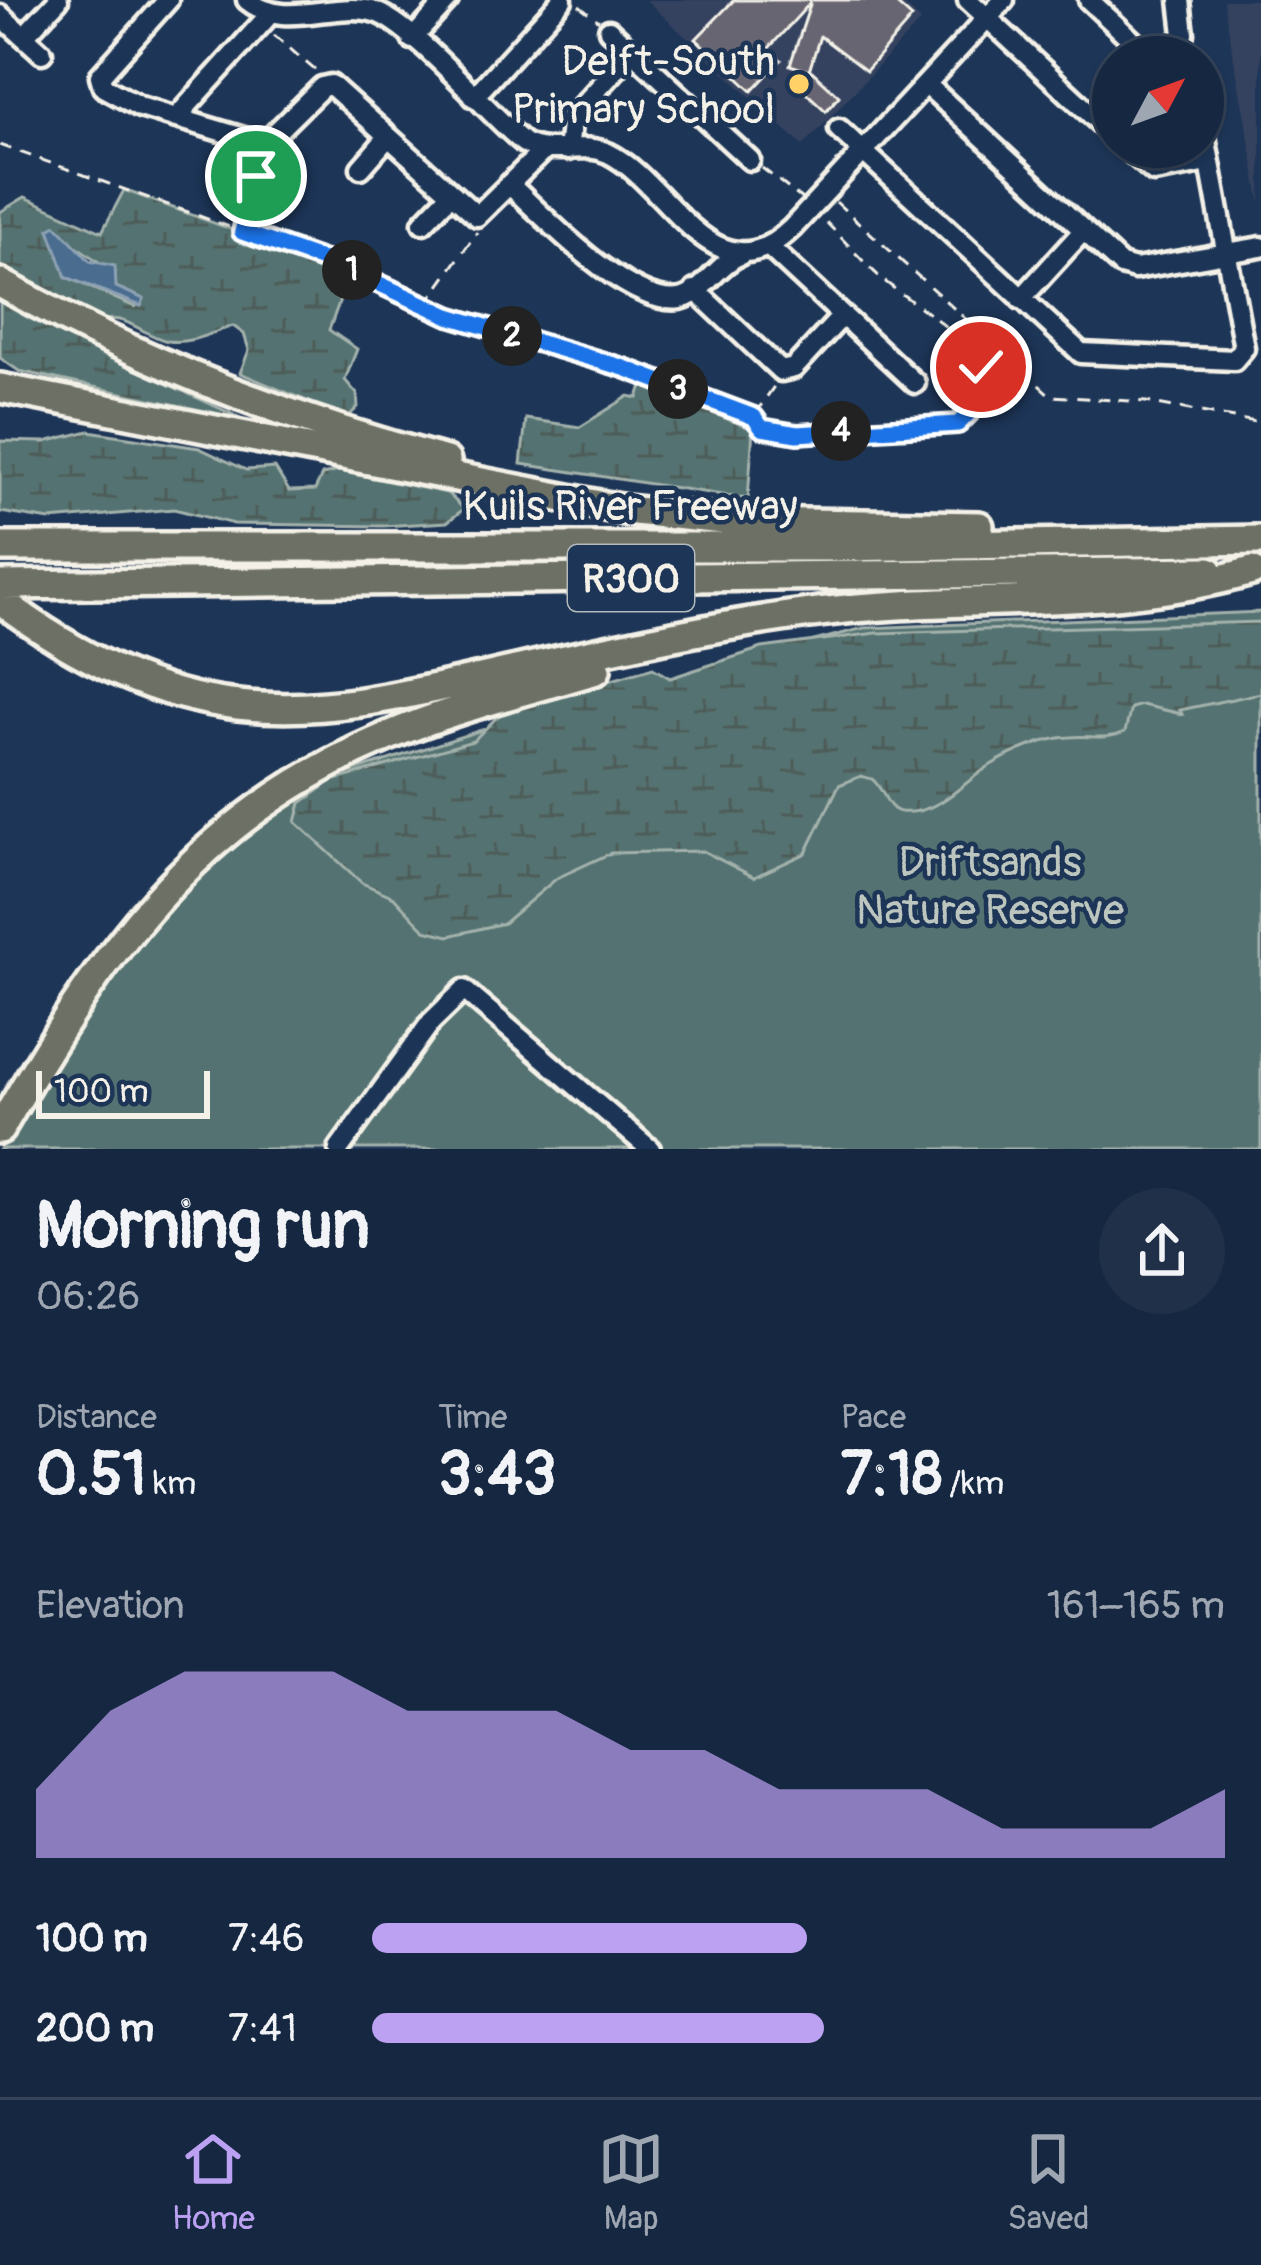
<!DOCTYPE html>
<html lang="en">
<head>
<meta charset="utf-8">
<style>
  :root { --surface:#162841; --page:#1f3048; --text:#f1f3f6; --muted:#9ea6b1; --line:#35445a; --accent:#bca0f2 }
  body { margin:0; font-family:Pangolin,sans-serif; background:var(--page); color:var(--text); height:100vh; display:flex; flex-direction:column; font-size:45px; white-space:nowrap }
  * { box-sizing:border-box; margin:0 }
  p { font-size:39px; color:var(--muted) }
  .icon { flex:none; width:66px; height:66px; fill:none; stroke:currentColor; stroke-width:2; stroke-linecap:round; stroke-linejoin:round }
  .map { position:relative; height:1149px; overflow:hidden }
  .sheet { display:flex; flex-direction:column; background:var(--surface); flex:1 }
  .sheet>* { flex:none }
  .needle { width:78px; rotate:49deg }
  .controls { position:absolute; left:1092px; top:36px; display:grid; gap:24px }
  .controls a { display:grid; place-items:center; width:132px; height:132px; border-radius:50%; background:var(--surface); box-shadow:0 3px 9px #0004,0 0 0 3px var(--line); font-size:60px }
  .scale { position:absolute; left:36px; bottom:30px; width:174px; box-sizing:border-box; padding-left:12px; border:6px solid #f4f1e8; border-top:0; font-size:33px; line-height:42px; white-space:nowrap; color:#f4f1e8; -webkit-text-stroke:9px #1d3557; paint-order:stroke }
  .pin { position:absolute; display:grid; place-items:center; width:102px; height:102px; color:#fff; margin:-51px; border:6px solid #fff; border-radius:50%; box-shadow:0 3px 12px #0007 }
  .km { position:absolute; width:60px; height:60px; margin:-30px; border-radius:50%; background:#222; color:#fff; font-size:33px; line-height:60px; text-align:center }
  .round { display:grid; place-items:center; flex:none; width:126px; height:126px; border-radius:63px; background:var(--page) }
  .summary { display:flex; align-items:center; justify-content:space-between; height:204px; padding:0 36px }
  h1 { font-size:66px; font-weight:700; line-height:90px }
  .figures { display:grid; grid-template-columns:repeat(3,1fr); gap:18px; height:204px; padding:12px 36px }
  .figures div { display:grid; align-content:center }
  .figures b { font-size:60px; font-weight:700 }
  .figures small { font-size:33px; font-weight:400 }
  .figures p { font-size:33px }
  .chart { height:336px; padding:24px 36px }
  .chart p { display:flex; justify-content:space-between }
  .chart svg { width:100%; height:216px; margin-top:12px; fill:var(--accent); opacity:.7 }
  ul { padding:0 36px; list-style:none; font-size:39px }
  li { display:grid; grid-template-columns:192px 144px 1fr; align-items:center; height:90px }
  li i { height:30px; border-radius:15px; background:var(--accent) }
  .menu { display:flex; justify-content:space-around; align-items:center; height:168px; border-top:3px solid var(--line); background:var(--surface); font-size:33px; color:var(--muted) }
  .menu a { display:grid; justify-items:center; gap:6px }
  .menu .on { color:var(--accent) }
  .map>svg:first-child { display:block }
</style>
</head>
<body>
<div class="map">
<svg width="1261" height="1149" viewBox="0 0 1261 1149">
  <defs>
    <pattern id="wetland-marsh" width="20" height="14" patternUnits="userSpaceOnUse" patternTransform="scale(3)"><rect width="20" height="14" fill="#537271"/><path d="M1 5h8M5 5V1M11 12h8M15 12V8" fill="none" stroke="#4e5b59"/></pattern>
  </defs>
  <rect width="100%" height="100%" fill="#1d3557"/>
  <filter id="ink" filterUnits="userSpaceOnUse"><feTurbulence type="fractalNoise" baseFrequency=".00833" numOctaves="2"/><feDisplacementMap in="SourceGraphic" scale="24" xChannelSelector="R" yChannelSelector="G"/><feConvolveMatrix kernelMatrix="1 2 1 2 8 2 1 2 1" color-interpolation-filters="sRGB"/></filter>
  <g filter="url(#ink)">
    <!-- built -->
    <path fill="#34435f" d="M 646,0 L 899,0 L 921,21 L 803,146 Z
      M 1223,0 L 1261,0 L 1261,204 Z"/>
    <!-- green -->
    <path fill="#537271" stroke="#a4b2ac" stroke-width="3" d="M 1261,612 L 1261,1149 L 0,1149 L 106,976 L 258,802 L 528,715 L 864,628 Z"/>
    <!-- wetland -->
    <path fill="url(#wetland-marsh)" stroke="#a4b2ac" stroke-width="3" fill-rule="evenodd" d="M 124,190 L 350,273 L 329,330 L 357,349 L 345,380 L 357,394 L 358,407 L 347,418 L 240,373 L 249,350 L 244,334 L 233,326 C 210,333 192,344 168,341 C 146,337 127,315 106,320 L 0,266 L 0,212 L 25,197 L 102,232 ZM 53,235 C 65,236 92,258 105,266 L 116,287 L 143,299 L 135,307 L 66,277 Z
      M 0,297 L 98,352 L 243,419 L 19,371 L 0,358 Z
      M 642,385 L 753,429 L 748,499 L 521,464 L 526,419 L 580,427 L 629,396 L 638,398 Z
      M 89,431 L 199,448 L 246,470 L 275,468 L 289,491 L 315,490 L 322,475 L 339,471 L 447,493 L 464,509 L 447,522 L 383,526 L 234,524 L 174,509 L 50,520 L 0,512 L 0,441 L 45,442 Z
      M 1261,622 L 1261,693 L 1180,710 L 1182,714 L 1142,705 L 1131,708 L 1125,732 C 1105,741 1091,735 1070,737 C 1044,738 1013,752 991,765 C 964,781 938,816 901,812 C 886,810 884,788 872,779 L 861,776 L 839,785 L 806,853 L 754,877 L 703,851 L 611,853 L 557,878 L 504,923 L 449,936 L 425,930 L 394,897 L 362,883 L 296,822 L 301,803 L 332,781 L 473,741 L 503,711 L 653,668 L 670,678 L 762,648 L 876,633 Z"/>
    <!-- water -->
    <path fill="#486c8f" stroke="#8da1b3" stroke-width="3" d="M 56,225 L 90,261 L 115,266 L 116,287 L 144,299 L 141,306 L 66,277 L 49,229 Z"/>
    <!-- building -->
    <path fill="#686572" stroke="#f4f1e8" stroke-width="3" d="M 734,0 L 892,0 L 912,18 L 866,71 L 820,36 L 809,71 L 790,65 L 811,2 L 768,49 L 781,60 L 752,91 L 696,39 Z
      M 812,71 L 839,96 L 826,111 L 798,85 Z"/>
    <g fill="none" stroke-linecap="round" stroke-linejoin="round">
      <defs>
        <path id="minor" d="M 168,0 L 100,76 L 103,87 L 140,107 L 264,144 L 322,87 L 331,85 L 477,216 L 544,150
          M 247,0 C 285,31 333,0 375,12 C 413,24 488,114 524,143 C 552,157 581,141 608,153 C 670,183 714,303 792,228 L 1004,0
          M 968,0 L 1113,135
          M 1089,0 L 1150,57
          M 0,15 L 42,53
          M 609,30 L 750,160
          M 24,36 L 58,0
          M 412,39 L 448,0
          M 1165,57 L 1184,34 L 1180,0
          M 927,85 L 1121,265 L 1135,269 L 1261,247
          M 474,97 L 562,0
          M 176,118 L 271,13
          M 839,129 L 1081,353 L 1234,360 L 1244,348 L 1203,125
          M 1125,147 L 1154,172 L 1209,162
          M 568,150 L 572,117 L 632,52
          M 361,168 L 388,137
          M 511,186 C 546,218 629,307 680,299 C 702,295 718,263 740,255
          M 423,223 L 451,194
          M 769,247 L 915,383
          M 695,290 L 781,371 L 794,368 L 842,316
          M 1021,299 L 1083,231
          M 339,1149 L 431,1022 L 464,990 L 650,1149"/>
        <path id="highway" d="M 0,283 C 140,362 292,420 446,461
          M 0,388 L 625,510 L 743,522 L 979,526
          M 0,547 L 838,547 L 1261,540
          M 0,585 L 1209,571
          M 0,600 C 70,653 149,695 238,705 C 330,716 418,692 507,672 C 610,649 714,625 819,612 C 962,594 1113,611 1252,571
          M 0,1129 C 101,955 192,819 386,737 C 453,708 526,691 596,670"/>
      </defs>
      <!-- minor casing -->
      <use href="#minor" stroke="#f4f1e8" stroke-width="27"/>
      <!-- highway casing -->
      <use href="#highway" stroke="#f4f1e8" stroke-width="36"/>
      <!-- path -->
      <path stroke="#f4f1e8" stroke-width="3" stroke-dasharray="12 9" stroke-linecap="butt" d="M 579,5 L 599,21
        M 274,35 L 317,72
        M 0,145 L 345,268 L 449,316 L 624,368 L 754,417 L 762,428 C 823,443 896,428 958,424 C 977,412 990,391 981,367 C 969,336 908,301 882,279 C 861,260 842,238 822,218
        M 762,168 L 802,199
        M 836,202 L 1051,396 L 1146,402 L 1261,423
        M 242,230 L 258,158
        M 427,303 L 477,232
        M 755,414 L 777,382"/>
      <!-- minor -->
      <use href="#minor" stroke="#1d3557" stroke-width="18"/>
      <!-- highway -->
      <use href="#highway" stroke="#6c7065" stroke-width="27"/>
    </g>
  </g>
  <g fill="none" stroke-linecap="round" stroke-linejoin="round" filter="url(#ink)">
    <defs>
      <path id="route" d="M 256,176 L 242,232 L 345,268 L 449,316 L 624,368 L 754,417 L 762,428 L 797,434 L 958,424 L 980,402 L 981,367"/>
    </defs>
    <!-- route casing -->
    <use href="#route" stroke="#fff" stroke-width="24"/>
    <!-- route -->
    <use href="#route" stroke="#1a73e8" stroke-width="15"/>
  </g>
  <!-- markers -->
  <circle fill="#ffd166" stroke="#1d3557" stroke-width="4.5" cx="799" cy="84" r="12"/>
  <g text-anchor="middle" stroke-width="9" stroke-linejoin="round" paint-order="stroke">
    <!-- shield labels -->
    <rect fill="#1d3557" stroke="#b4b9bc" stroke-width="3" x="568" y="545" width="126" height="66" rx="9"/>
    <g font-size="39" font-weight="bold" fill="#f4f1e8">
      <text x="631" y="592">R300</text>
    </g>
    <!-- poi labels -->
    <g font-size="42" fill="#f4f1e8" stroke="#1d3557" text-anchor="end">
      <text x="775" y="75">Delft-South<tspan x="775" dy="48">Primary School</tspan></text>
    </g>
    <!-- street labels -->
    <g font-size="42" fill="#f4f1e8" stroke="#1d3557">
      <text x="630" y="520">Kuils River Freeway</text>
    </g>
    <!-- park labels -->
    <g font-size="42" fill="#bcc5be" stroke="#1d3557">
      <text x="990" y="876">Driftsands<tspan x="990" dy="48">Nature Reserve</tspan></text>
    </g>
  </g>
</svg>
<div class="controls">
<a><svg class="needle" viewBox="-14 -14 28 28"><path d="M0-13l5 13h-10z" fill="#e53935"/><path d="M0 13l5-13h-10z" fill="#9ea6b1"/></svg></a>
</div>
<div class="scale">100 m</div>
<div class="pin" style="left:256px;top:176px;background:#1e9e55"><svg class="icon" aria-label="arrive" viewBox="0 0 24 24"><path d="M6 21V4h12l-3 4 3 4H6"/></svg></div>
<div class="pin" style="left:981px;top:367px;background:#d93025"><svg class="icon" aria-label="check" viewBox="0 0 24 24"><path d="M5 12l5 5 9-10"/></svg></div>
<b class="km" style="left:352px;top:270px">1</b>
<b class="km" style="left:512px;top:336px">2</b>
<b class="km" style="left:678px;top:389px">3</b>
<b class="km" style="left:841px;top:431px">4</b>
</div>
<section class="sheet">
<div class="summary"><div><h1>Morning run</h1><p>06:26</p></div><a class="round"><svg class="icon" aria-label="share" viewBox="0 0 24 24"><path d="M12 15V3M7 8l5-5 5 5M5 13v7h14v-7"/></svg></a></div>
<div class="figures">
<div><p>Distance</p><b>0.51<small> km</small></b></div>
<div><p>Time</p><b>3:43</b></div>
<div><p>Pace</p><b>7:18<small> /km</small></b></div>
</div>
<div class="chart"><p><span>Elevation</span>161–165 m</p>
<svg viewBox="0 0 160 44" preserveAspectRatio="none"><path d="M0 44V30L10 14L20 6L30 6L40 6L50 14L60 14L70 14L80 22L90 22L100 30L110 30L120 30L130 38L140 38L150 38L160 30V44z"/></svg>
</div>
<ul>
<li><b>100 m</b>7:46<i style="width:51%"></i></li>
<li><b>200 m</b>7:41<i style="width:53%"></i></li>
</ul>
</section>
<nav class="menu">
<a class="on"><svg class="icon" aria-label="home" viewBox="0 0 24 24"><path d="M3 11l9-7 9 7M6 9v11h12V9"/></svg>Home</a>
<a><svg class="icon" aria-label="map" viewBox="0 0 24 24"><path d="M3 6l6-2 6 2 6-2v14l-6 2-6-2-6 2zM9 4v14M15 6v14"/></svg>Map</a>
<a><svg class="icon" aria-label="saved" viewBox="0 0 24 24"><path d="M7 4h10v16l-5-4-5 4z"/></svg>Saved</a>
</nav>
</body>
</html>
